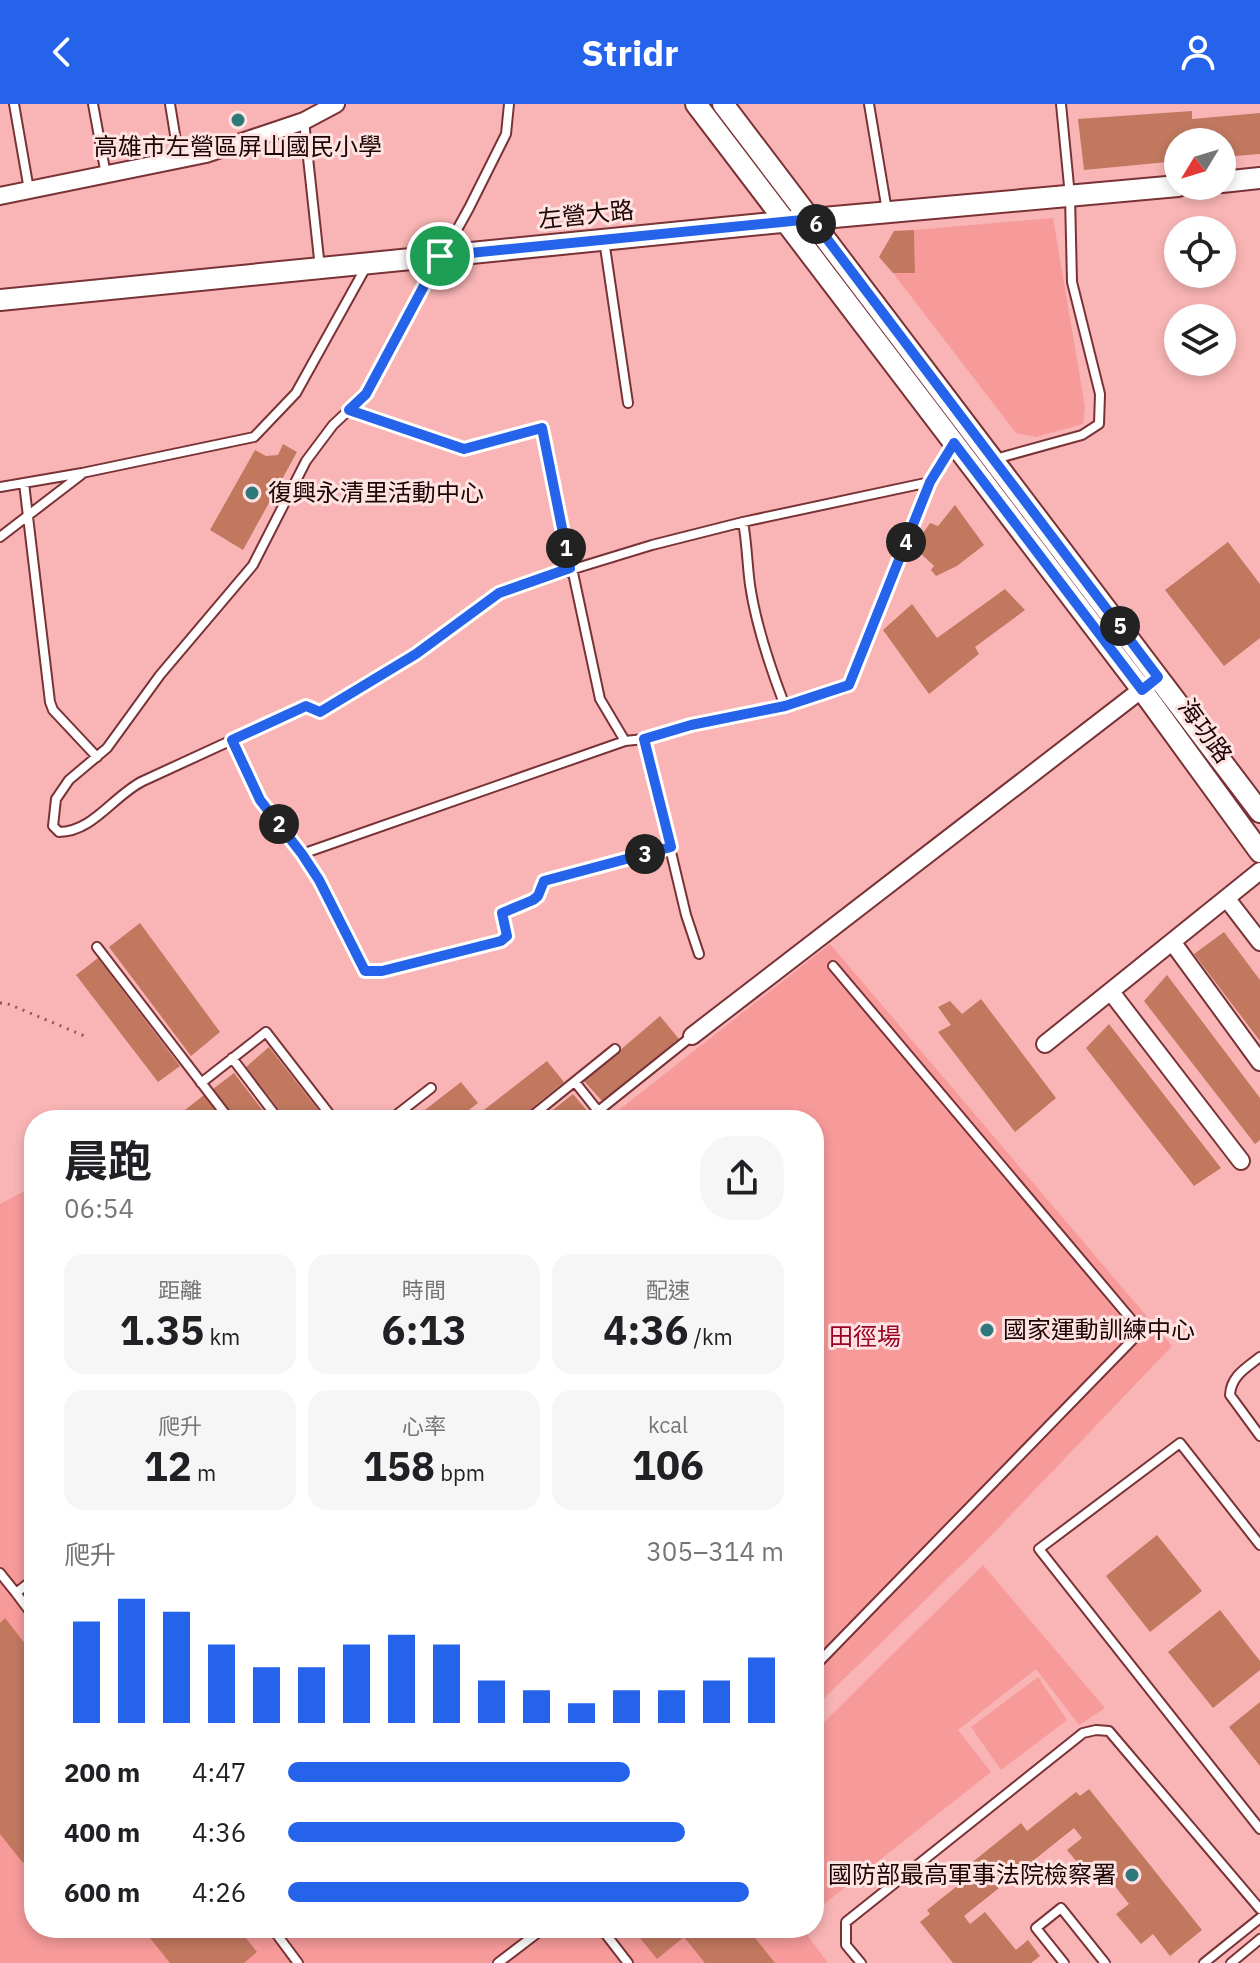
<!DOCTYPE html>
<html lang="zh-TW">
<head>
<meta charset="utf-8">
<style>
  :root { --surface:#fff; --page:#f6f6f6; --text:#202124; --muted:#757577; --accent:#2563eb }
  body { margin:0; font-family:"IBM Plex Sans","Noto Sans TC",sans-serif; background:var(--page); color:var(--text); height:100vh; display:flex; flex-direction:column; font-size:30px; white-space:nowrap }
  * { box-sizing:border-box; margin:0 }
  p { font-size:26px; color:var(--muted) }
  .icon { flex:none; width:44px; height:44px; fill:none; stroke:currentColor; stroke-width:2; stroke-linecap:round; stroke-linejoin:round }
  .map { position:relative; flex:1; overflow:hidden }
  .sheet { position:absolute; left:24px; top:1006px; width:800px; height:828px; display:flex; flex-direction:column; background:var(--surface); border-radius:32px; box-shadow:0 4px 12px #0003 }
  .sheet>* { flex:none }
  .needle { width:52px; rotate:232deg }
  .buttons { position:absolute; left:1164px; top:24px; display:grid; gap:16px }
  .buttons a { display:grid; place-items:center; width:72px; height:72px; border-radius:50%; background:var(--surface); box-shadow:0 4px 12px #0003; font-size:40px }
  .pin { position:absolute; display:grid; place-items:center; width:68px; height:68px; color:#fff; margin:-34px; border:4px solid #fff; border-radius:50%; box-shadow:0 2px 8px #0007 }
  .km { position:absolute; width:40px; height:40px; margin:-20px; border-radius:50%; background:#222; color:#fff; font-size:22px; line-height:40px; text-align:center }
  .round { display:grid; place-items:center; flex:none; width:84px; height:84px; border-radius:32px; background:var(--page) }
  .head { display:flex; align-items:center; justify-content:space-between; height:136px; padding:0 40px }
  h1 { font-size:44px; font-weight:700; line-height:60px }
  .figures { display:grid; grid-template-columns:repeat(3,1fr); gap:12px; height:136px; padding:8px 40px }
  .figures div { display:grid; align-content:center; border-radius:20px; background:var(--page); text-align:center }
  .figures b { font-size:40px; font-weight:700 }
  .figures small { font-size:22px; font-weight:400 }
  .figures p { font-size:22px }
  .chart { height:224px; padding:16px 40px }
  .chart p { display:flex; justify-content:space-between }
  .chart svg { width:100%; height:144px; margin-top:8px; stroke:var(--accent); stroke-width:6 }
  ul { padding:0 40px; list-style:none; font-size:26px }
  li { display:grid; grid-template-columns:128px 96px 1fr; align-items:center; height:60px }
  li i { height:20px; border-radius:10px; background:var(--accent) }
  header { display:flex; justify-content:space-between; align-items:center; height:104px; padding:0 40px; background:var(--accent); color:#fff; font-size:36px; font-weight:700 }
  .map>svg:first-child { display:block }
</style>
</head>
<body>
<header><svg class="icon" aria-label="back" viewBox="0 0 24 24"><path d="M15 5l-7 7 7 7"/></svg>Stridr<svg class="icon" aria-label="person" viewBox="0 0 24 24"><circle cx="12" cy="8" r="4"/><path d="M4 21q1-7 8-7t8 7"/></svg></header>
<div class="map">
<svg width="1260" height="1859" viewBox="0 0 1260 1859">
  <rect width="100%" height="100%" fill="#f9b5b5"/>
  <!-- green -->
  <path fill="#f79a9a" d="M 1053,114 L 1085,303 L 1083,320 L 1036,333 L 1016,329 L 893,169 L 915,169 L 914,126 Z
    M 830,840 L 1172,1242 L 987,1436 L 814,1604 L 814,1016 L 606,1016 Z
    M 34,1082 L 34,1824 L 802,1824 L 828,1859 L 0,1859 L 0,1100 Z
    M 983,1461 L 1105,1604 L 1079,1621 L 1036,1565 L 958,1626 L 991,1668 L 814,1808 L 814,1628 Z
    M 1038,1573 L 1067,1616 L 1001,1666 L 971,1623 Z"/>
  <!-- building -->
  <path fill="#c1785f" d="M 1192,7 L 1192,15 L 1260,9 L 1260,50 L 1222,53 L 1222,38 L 1178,38 L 1178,57 L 1084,66 L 1078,15 Z
    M 914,126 L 915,169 L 893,169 L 879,153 L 894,127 Z
    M 283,340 L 297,348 L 243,446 L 210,426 L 255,346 L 266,352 L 278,351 Z
    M 955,401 L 984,441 L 957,462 L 936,472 L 931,466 L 934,462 L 917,446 L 922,441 L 917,438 L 930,419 L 938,422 Z
    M 1228,438 L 1260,480 L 1260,534 L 1224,562 L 1165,486 Z
    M 1005,485 L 1025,506 L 975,543 L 979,550 L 929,590 L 883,526 L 912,500 L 937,534 Z
    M 140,819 L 220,928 L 191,952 L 109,843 Z
    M 1224,828 L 1260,876 L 1260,937 L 1194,850 Z
    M 98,854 L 180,962 L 158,978 L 76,871 Z
    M 1167,871 L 1260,994 L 1260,1036 L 1255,1040 L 1144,897 Z
    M 981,895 L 1056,994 L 1015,1028 L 938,928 L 951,921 L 938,903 L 950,897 L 962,910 Z
    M 660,912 L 679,935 L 602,997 L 584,977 Z
    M 1109,920 L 1221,1064 L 1194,1082 L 1086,944 Z
    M 269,943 L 326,1016 L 287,1016 L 246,963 Z
    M 547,957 L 564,978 L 517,1016 L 471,1016 Z
    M 234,969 L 270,1016 L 237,1016 L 213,985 Z
    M 461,978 L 478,999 L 456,1016 L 412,1016 Z
    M 573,990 L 589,1009 L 580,1016 L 540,1016 Z
    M 204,991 L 223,1016 L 185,1016 L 180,1010 Z
    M 1157,1431 L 1202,1487 L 1150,1528 L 1106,1472 Z
    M 1220,1506 L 1260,1557 L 1260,1566 L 1213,1604 L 1168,1548 Z
    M 5,1514 L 34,1551 L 34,1749 L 23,1759 L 0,1730 L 0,1519 Z
    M 1260,1598 L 1260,1662 L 1229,1623 Z
    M 1089,1685 L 1202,1826 L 1170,1852 L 1153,1830 L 1141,1840 L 1116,1810 L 1129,1800 L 1102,1766 L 1091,1775 L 1067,1746 L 1082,1734 L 1074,1724 L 964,1812 L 970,1820 L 985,1808 L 1016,1846 L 1028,1836 L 1040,1852 L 1031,1859 L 953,1859 L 920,1818 L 930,1810 L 927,1806 L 976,1767 L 970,1760 L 1021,1719 L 1027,1727 L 1076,1688 L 1080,1692 Z
    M 142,1824 L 238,1824 L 257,1848 L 244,1859 L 170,1859 Z
    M 632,1824 L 747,1824 L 775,1859 L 705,1859 L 684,1833 L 657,1855 Z"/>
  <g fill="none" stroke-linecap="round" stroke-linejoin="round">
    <defs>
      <path id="service" d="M 14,0 L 29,86
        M 93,0 L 106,71
        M 170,0 L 179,55
        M 509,0 L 506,30 L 469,104 L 366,290 L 333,321 L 306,357 L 253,461 L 160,571 L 107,644 L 69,676 L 56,695 L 53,722 L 59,728 C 93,728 114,691 143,677 L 306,602 L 320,608 L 416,550 L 505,486 L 652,441 L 743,418 L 930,378
        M 869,0 L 887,107
        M 304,17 L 320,164
        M 604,136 L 628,299
        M 349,306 L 464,345 L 542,324 L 600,595 L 625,637
        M 995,355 L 1082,331 L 1099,320 L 1100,290 L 1072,178 L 1070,92 L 1061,0
        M 24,379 L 50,598 L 53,606 L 97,653
        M 0,383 L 82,369 L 254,333 L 296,289 L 366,163
        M 743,418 C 747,439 747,459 750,481 C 756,522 770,563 785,602
        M 0,433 L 82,370
        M 644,635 L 686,811 L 699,850
        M 232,636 L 260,696 L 319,776 L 361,860 L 365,867 L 372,869 L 501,837 L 507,832 L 502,809 L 505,806 L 533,796 L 544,777 L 671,743
        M 302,750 L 625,637 L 644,635 L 691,621 L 785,602 L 843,585 L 853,574 L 930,378 L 953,342
        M 97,843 L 230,1016
        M 232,954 L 279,1016
        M 575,978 L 598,1007
        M 201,979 L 266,928 L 334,1016
        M 390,1016 L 431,984
        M 527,1016 L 615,945
        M 587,1016 L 692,932
        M 1260,1253 C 1246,1264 1231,1272 1230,1291 L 1260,1332
        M 1260,1441 L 1180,1339 L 1039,1445 L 1260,1725
        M 0,1469 L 16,1489
        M 34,1475 L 16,1489 L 34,1513
        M 814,1563 L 1141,1227 L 833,862
        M 272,1824 L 298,1859
        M 601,1824 L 628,1859
        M 498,1859 L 544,1824
        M 861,1859 L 846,1841 L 846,1818 L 1083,1629 L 1096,1626 L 1109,1627 L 1260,1805
        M 1064,1859 L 1036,1824 L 1061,1804 L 1105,1859
        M 1204,1859 L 1260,1814
        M 1231,1859 L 1260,1835"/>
      <path id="minor" d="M 0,92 L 206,50 L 304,17 L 336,0
        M 1227,795 L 1260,838
        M 1173,839 L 1260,958
        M 1111,888 L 1241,1057
        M 692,932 L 1150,579
        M 1045,940 L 1260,767"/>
      <path id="tertiary" d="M 696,0 L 1142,586 L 1260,748
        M 723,0 L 1260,708
        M 1222,78 L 1260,74
        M 0,196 L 812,115 L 1178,82"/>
    </defs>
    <!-- service casing -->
    <use href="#service" stroke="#793236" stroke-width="12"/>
    <!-- minor casing -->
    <use href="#minor" stroke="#793236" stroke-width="20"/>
    <!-- tertiary casing -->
    <use href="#tertiary" stroke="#793236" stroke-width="24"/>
    <!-- path -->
    <path stroke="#88595a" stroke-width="3" stroke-dasharray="2 6" stroke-linecap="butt" d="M 0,899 L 6,899 L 87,933"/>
    <!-- service -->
    <use href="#service" stroke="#fff" stroke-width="8"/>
    <!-- minor -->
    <use href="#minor" stroke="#fff" stroke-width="16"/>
    <!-- tertiary -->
    <use href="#tertiary" stroke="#fff" stroke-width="20"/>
  </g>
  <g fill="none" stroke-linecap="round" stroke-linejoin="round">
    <defs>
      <path id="route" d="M 812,115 L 1158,573 L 1142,586 L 954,339 L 930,378 L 849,581 L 785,602 L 691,621 L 644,635 L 671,743 L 544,777 L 538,792 L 533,796 L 502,809 L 507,832 L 501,837 L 382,867 L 365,867 L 319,776 L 302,750 L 260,696 L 232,636 L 306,602 L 320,608 L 416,550 L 499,489 L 570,464 L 542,324 L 464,345 L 349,306 L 366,290 L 440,152 Z"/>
    </defs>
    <!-- route casing -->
    <use href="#route" stroke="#fff" stroke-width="16"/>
    <!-- route -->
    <use href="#route" stroke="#2563eb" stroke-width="10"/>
  </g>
  <!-- markers -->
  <g fill="#2f787c" stroke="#fee3e2" stroke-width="3">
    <circle cx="238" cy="16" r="8"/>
    <circle cx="252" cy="389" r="8"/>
    <circle cx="987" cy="1226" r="8"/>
    <circle cx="1132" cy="1771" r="8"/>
  </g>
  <g text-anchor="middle" stroke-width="6" stroke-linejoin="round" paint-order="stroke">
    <!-- poi labels -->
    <g font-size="24" fill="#1f0405" stroke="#fee3e2" text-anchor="start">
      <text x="238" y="51" text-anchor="middle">高雄市左營區屏山國民小學</text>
      <text x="268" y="397">復興永清里活動中心</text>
      <text x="1003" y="1234">國家運動訓練中心</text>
      <text x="1116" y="1779" text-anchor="end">國防部最高軍事法院檢察署</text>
    </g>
    <!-- street labels -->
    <g font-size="24" fill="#1f0405" stroke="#fee3e2">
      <text transform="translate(586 111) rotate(-6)" y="8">左營大路</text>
      <text transform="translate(1205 627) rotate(54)" y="8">海功路</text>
    </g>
    <!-- park labels -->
    <g font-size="24" fill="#9a0127" stroke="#fee3e2">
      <text x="865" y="1241">田徑場</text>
    </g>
  </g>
</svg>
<div class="buttons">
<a><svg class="needle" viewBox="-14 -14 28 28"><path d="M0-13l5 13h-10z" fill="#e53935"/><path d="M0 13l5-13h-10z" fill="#757577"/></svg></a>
<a><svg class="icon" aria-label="locate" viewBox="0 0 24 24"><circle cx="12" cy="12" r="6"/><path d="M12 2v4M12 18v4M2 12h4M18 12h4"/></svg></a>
<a><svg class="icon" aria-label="layers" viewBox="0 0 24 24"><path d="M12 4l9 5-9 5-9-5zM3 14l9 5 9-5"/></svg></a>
</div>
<div class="pin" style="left:440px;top:152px;background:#1e9e55"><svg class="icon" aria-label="arrive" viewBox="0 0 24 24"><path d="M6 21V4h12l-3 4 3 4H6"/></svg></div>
<b class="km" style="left:566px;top:444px">1</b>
<b class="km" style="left:279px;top:720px">2</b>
<b class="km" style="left:645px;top:750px">3</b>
<b class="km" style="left:906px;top:438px">4</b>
<b class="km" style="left:1120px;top:522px">5</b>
<b class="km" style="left:816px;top:120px">6</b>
<section class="sheet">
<div class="head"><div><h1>晨跑</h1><p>06:54</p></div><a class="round"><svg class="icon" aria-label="share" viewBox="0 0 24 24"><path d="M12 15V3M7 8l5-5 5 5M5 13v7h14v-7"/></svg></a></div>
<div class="figures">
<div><p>距離</p><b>1.35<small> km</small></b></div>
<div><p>時間</p><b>6:13</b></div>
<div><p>配速</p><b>4:36<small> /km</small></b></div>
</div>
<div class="figures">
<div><p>爬升</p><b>12<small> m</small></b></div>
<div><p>心率</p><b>158<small> bpm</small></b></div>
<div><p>kcal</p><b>106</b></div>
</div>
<div class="chart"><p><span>爬升</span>305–314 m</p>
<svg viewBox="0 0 160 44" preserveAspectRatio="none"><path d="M5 44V13M15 44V6M25 44V10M35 44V20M45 44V27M55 44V27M65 44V20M75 44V17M85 44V20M95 44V31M105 44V34M115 44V38M125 44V34M135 44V34M145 44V31M155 44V24"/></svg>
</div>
<ul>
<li><b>200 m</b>4:47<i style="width:69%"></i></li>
<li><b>400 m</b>4:36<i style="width:80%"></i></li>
<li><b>600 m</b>4:26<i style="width:93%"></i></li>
</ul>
</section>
</div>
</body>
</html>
